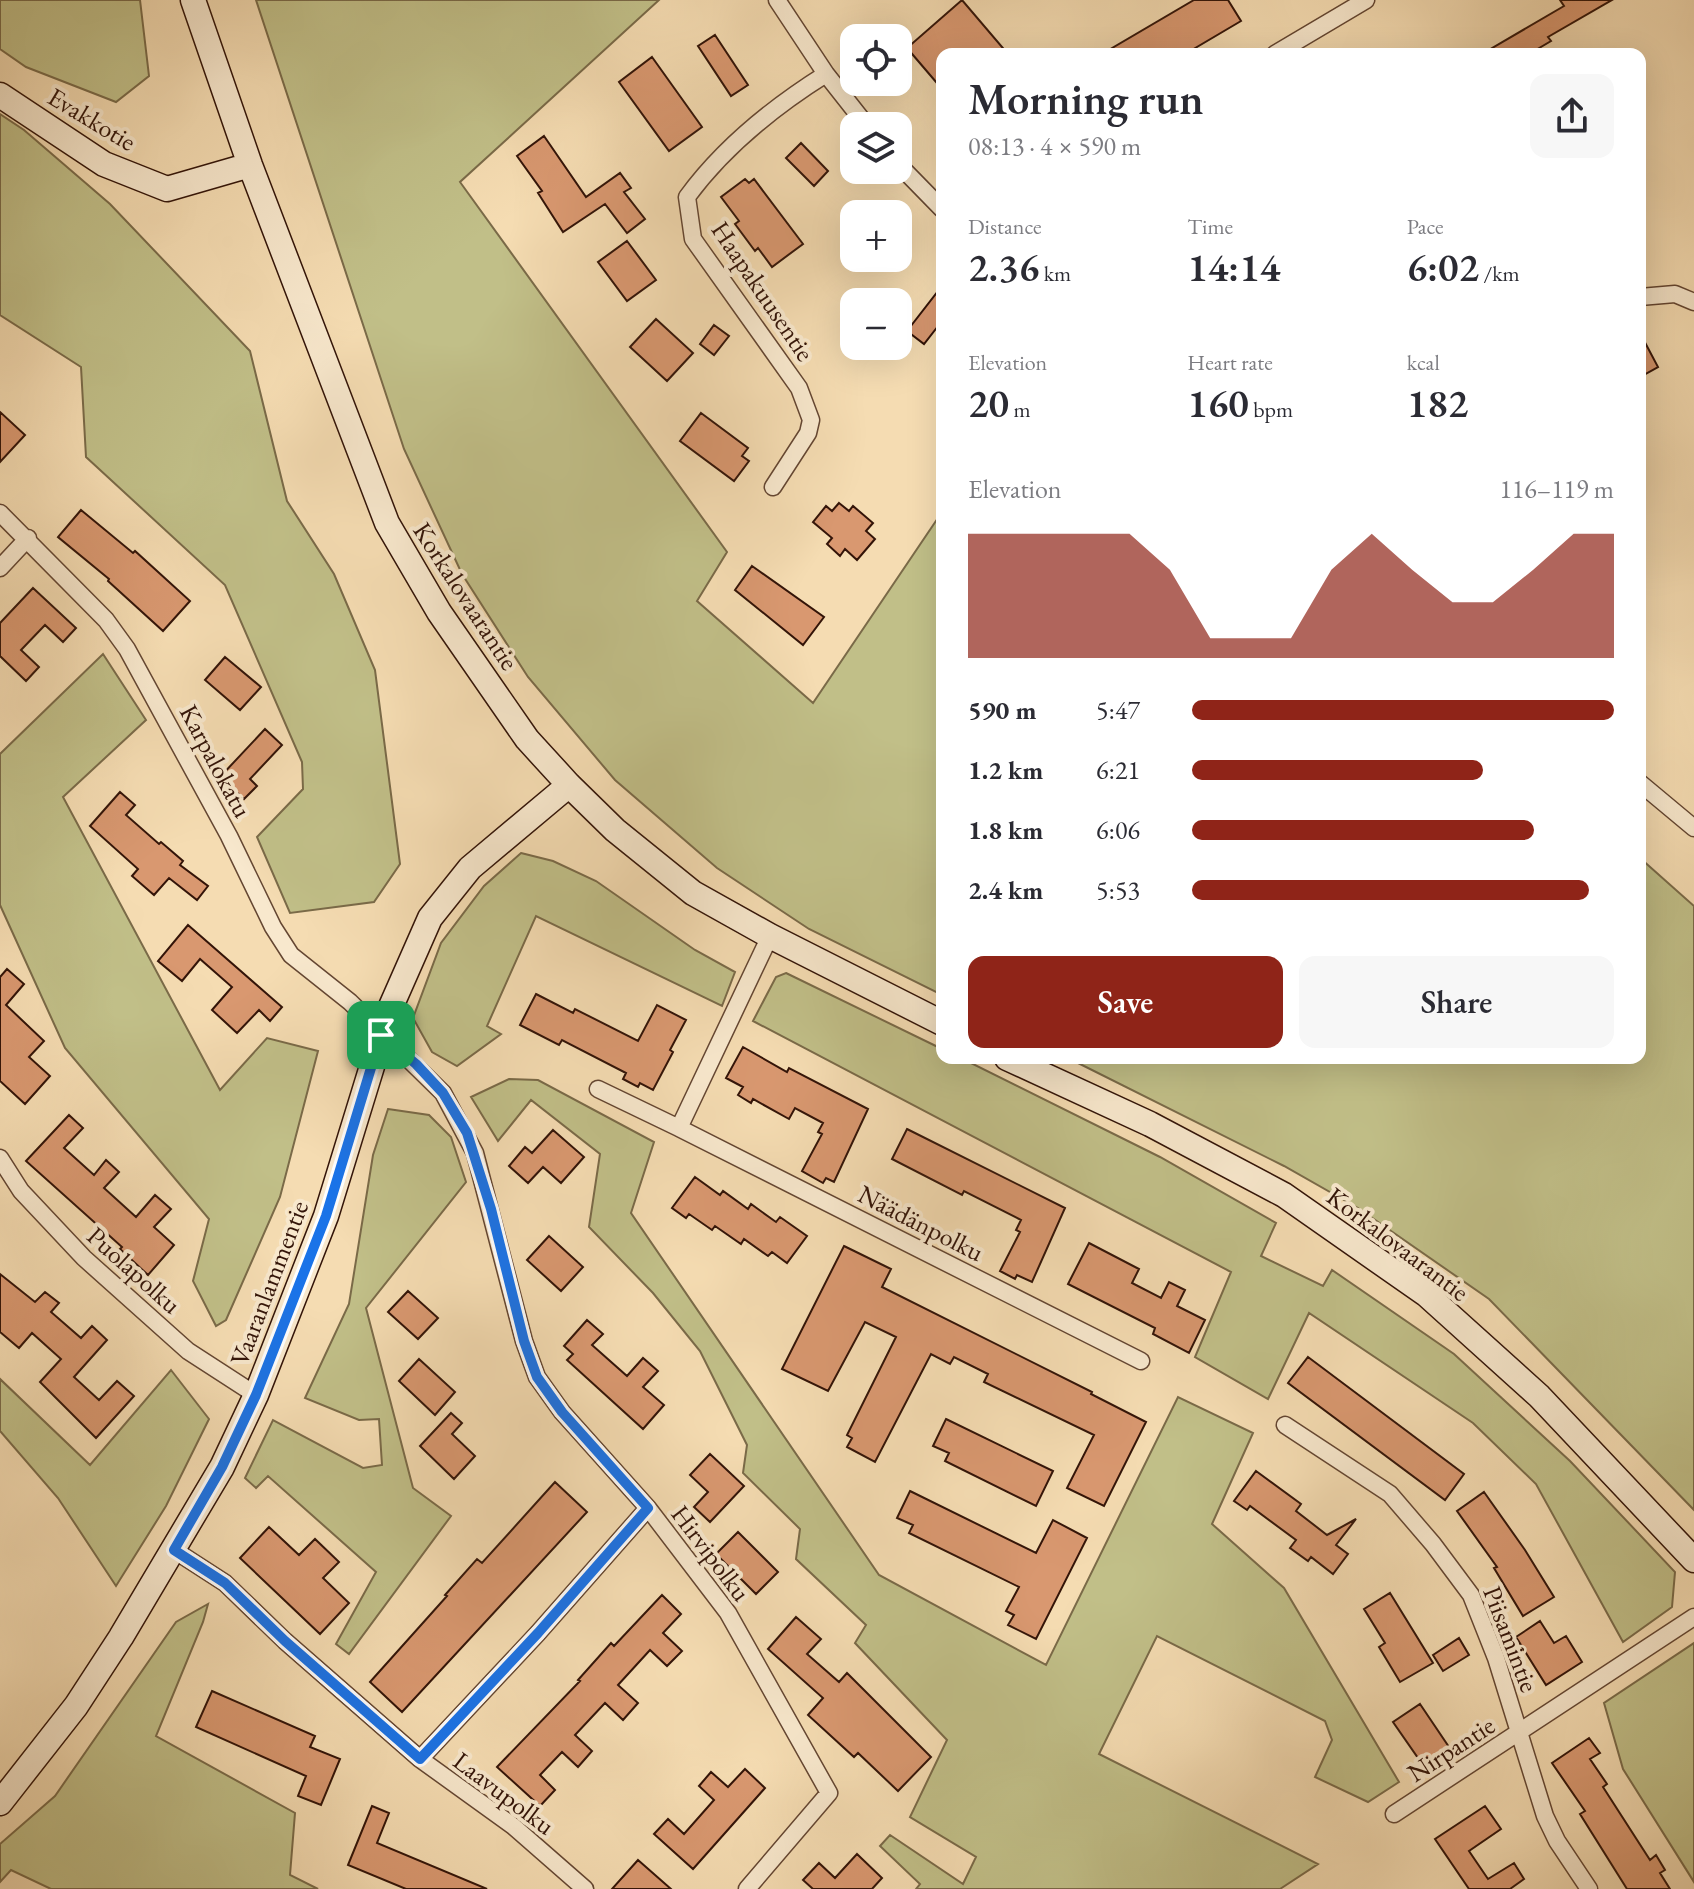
<!DOCTYPE html>
<html lang="en">
<head>
<meta charset="utf-8">
<style>
  :root { --surface:#fff; --page:#f7f7f7; --text:#2b2b33; --muted:#7c7c81; --accent:#8f2418 }
  body { margin:0; font-family:"EB Garamond",serif; background:var(--page); color:var(--text); height:100vh; display:flex; flex-direction:column; font-size:30px; white-space:nowrap }
  * { box-sizing:border-box; margin:0 }
  p { font-size:26px; color:var(--muted) }
  .icon { flex:none; width:44px; height:44px; fill:none; stroke:currentColor; stroke-width:2; stroke-linecap:round; stroke-linejoin:round }
  .map { position:relative; flex:1; overflow:hidden }
  .panel { position:absolute; left:936px; top:48px; width:710px; height:1016px; display:flex; flex-direction:column; background:var(--surface); border-radius:16px; box-shadow:0 8px 32px #0002 }
  .panel>* { flex:none }
  .fabs { position:absolute; left:840px; top:24px; display:grid; gap:16px }
  .fabs a { display:grid; place-items:center; width:72px; height:72px; border-radius:16px; background:var(--surface); box-shadow:0 8px 32px #0002; font-size:40px }
  .pin { position:absolute; display:grid; place-items:center; width:68px; height:68px; color:#fff; margin:-34px; border-radius:16px; box-shadow:0 4px 12px #0006 }
  .round { display:grid; place-items:center; flex:none; width:84px; height:84px; border-radius:16px; background:var(--page) }
  .overview { display:flex; align-items:center; justify-content:space-between; height:136px; padding:0 32px }
  h1 { font-size:44px; font-weight:600; line-height:60px }
  .metrics { display:grid; grid-template-columns:repeat(3,1fr); gap:12px; height:136px; padding:8px 32px }
  .metrics div { display:grid; align-content:center }
  .metrics b { font-size:40px; font-weight:600 }
  .metrics small { font-size:22px; font-weight:400 }
  .metrics p { font-size:22px }
  .chart { height:224px; padding:16px 32px }
  .chart p { display:flex; justify-content:space-between }
  .chart svg { width:100%; height:144px; margin-top:8px; fill:var(--accent); opacity:.7 }
  .primary-button { display:flex; gap:16px; margin-top:auto; padding:16px 32px }
  .primary-button a { flex:1; height:92px; border-radius:16px; background:var(--accent); color:#fff; font-size:32px; font-weight:600; line-height:92px; text-align:center }
  .primary-button a+a { background:var(--page); color:var(--text) }
  ul { padding:0 32px; list-style:none; font-size:26px }
  li { display:grid; grid-template-columns:128px 96px 1fr; align-items:center; height:60px }
  li i { height:20px; border-radius:10px; background:var(--accent) }
  .map>svg:first-child { display:block }
</style>
</head>
<body>
<div class="map">
<svg width="1694" height="1889" viewBox="0 0 1694 1889">
  <rect width="100%" height="100%" fill="#f5dcb2"/>
  <filter id="stains"><feTurbulence type="fractalNoise" baseFrequency=".0025" numOctaves="4"/><feColorMatrix values="0 0 0 0 .2 0 0 0 0 .09 0 0 0 0 .02 0 0 0 .5 -.17"/></filter>
  <radialGradient id="worn" r=".72"><stop offset=".6" stop-color="#630" stop-opacity="0"/><stop offset="1" stop-color="#630" stop-opacity=".3"/></radialGradient>
  <!-- green -->
  <path fill="#c1bf88" stroke="#7a6a48" stroke-width="2" d="M 0,0 L 140,0 L 149,76 L 116,102 L 26,67 L 0,49 Z
    M 256,0 L 659,0 L 460,182 L 727,552 L 697,601 L 813,703 L 942,512 L 942,995 L 809,929 L 717,868 L 615,780 L 528,677 L 462,574 L 404,449 Z
    M 0,114 L 24,130 L 110,204 L 250,351 L 287,501 L 334,574 L 375,670 L 400,864 L 374,902 L 290,913 L 257,837 L 303,789 L 302,762 L 225,585 L 86,457 L 81,367 L 0,315 Z
    M 103,654 L 146,720 L 63,797 L 220,1090 L 267,1038 L 318,1051 L 280,1197 L 226,1320 L 216,1326 L 193,1281 L 209,1219 L 65,1048 L 0,905 L 0,754 Z
    M 521,853 L 553,861 L 596,881 L 695,950 L 735,972 L 722,1006 L 536,916 L 487,1026 L 501,1034 L 457,1066 L 432,1052 L 413,1018 L 441,943 L 484,886 Z
    M 1640,858 L 1694,906 L 1694,1510 L 1489,1299 L 1358,1208 L 1284,1166 L 1068,1058 L 1640,1058 Z
    M 786,973 L 942,1049 L 942,1058 L 961,1058 L 1160,1157 L 1276,1223 L 1261,1256 L 1323,1286 L 1332,1270 L 1454,1354 L 1570,1461 L 1675,1572 L 1672,1607 L 1623,1642 L 1536,1484 L 1473,1423 L 1309,1313 L 1268,1399 L 1195,1357 L 1231,1272 L 753,1021 L 776,977 Z
    M 509,1079 L 538,1080 L 654,1142 L 631,1213 L 879,1575 L 1046,1665 L 1178,1397 L 1253,1433 L 1212,1524 L 1284,1588 L 1399,1782 L 1368,1802 L 1315,1777 L 1332,1740 L 1325,1721 L 1157,1636 L 1099,1754 L 1318,1864 L 1280,1889 L 916,1889 L 920,1884 L 880,1846 L 890,1835 L 963,1884 L 976,1857 L 910,1817 L 947,1740 L 855,1643 L 866,1625 L 796,1559 L 800,1529 L 743,1473 L 747,1445 L 700,1351 L 653,1293 L 589,1227 L 600,1154 L 531,1100 L 498,1141 L 471,1097 Z
    M 388,1109 L 429,1115 L 451,1137 L 466,1182 L 366,1308 L 413,1488 L 451,1516 L 349,1654 L 336,1644 L 376,1572 L 268,1476 L 256,1488 L 245,1478 L 273,1420 L 363,1468 L 382,1465 L 379,1419 L 359,1420 L 305,1398 L 349,1304 L 373,1155 Z
    M 171,1370 L 209,1419 L 166,1506 L 116,1586 L 58,1498 L 0,1431 L 0,1379 L 90,1465 Z
    M 208,1604 L 203,1622 L 156,1736 L 295,1813 L 290,1875 L 318,1889 L 51,1889 L 11,1870 L 0,1882 L 0,1844 L 55,1796 L 176,1622 Z
    M 1694,1643 L 1694,1882 L 1623,1769 L 1604,1703 Z"/>
  <!-- building -->
  <path fill="#d99870" stroke="#331408" stroke-width="2" d="M 962,0 L 1008,54 L 942,54 L 942,89 L 907,48 Z
    M 1194,0 L 1228,0 L 1241,21 L 1185,54 L 1102,54 Z
    M 1560,0 L 1612,0 L 1548,37 L 1551,41 L 1529,54 L 1482,54 L 1564,6 Z
    M 715,35 L 748,85 L 731,96 L 698,46 Z
    M 652,57 L 702,127 L 669,151 L 619,82 Z
    M 544,136 L 586,197 L 620,173 L 631,188 L 624,192 L 645,219 L 627,233 L 605,204 L 563,232 L 538,193 L 542,191 L 517,156 Z
    M 801,143 L 828,171 L 814,186 L 786,158 Z
    M 745,179 L 749,183 L 754,179 L 803,244 L 772,267 L 758,248 L 755,251 L 735,224 L 739,221 L 721,197 Z
    M 627,241 L 656,280 L 627,301 L 598,262 Z
    M 942,286 L 942,321 L 924,344 L 907,331 Z
    M 656,319 L 693,353 L 667,381 L 630,347 Z
    M 714,325 L 729,336 L 714,355 L 700,344 Z
    M 1640,333 L 1658,367 L 1640,377 Z
    M 0,412 L 25,435 L 0,462 Z
    M 701,413 L 748,448 L 742,456 L 749,461 L 734,481 L 680,441 Z
    M 839,503 L 849,511 L 853,506 L 873,523 L 866,531 L 875,539 L 857,560 L 845,549 L 840,556 L 827,544 L 832,538 L 813,522 L 826,506 L 832,511 Z
    M 81,510 L 133,553 L 135,551 L 190,601 L 163,631 L 108,581 L 109,579 L 58,537 Z
    M 752,566 L 824,617 L 803,645 L 735,590 Z
    M 33,588 L 76,628 L 63,642 L 45,625 L 21,650 L 39,667 L 26,681 L 0,656 L 0,623 Z
    M 225,657 L 261,687 L 240,710 L 205,680 Z
    M 265,729 L 282,745 L 250,779 L 257,786 L 244,799 L 220,777 Z
    M 120,792 L 135,805 L 126,815 L 159,844 L 161,842 L 183,861 L 180,865 L 208,886 L 197,900 L 169,878 L 154,895 L 132,876 L 138,869 L 90,826 Z
    M 188,925 L 282,1007 L 270,1021 L 259,1010 L 237,1033 L 212,1010 L 232,987 L 200,959 L 182,981 L 158,961 Z
    M 7,969 L 24,984 L 6,1005 L 44,1041 L 29,1057 L 50,1076 L 25,1104 L 0,1081 L 0,977 Z
    M 536,994 L 573,1013 L 575,1009 L 638,1041 L 657,1005 L 686,1020 L 670,1050 L 673,1052 L 653,1090 L 640,1083 L 638,1087 L 623,1079 L 626,1073 L 562,1040 L 559,1045 L 520,1025 Z
    M 743,1047 L 787,1072 L 789,1068 L 868,1109 L 834,1182 L 826,1178 L 823,1183 L 802,1171 L 822,1134 L 818,1132 L 823,1123 L 795,1108 L 789,1119 L 753,1099 L 751,1103 L 738,1095 L 743,1087 L 726,1078 Z
    M 69,1115 L 83,1128 L 64,1148 L 94,1175 L 106,1160 L 119,1172 L 104,1188 L 136,1217 L 155,1195 L 171,1209 L 154,1227 L 174,1245 L 148,1275 L 120,1249 L 122,1247 L 26,1161 Z
    M 907,1129 L 1065,1208 L 1032,1282 L 1017,1275 L 1015,1279 L 1000,1271 L 1020,1232 L 1016,1230 L 1021,1220 L 964,1191 L 962,1195 L 892,1159 Z
    M 553,1130 L 584,1157 L 561,1183 L 543,1167 L 528,1183 L 509,1166 L 525,1147 L 532,1153 Z
    M 695,1177 L 720,1195 L 723,1191 L 748,1209 L 751,1204 L 776,1222 L 780,1217 L 807,1236 L 787,1263 L 772,1252 L 768,1256 L 744,1239 L 741,1244 L 715,1226 L 712,1230 L 689,1214 L 686,1218 L 672,1208 Z
    M 549,1236 L 583,1267 L 561,1291 L 527,1260 Z
    M 1089,1243 L 1139,1269 L 1132,1283 L 1161,1298 L 1169,1282 L 1185,1290 L 1177,1306 L 1205,1320 L 1189,1353 L 1153,1334 L 1155,1328 L 1068,1284 Z
    M 844,1246 L 891,1269 L 882,1287 L 1092,1392 L 1091,1394 L 1146,1422 L 1104,1506 L 1067,1488 L 1094,1435 L 984,1382 L 988,1374 L 954,1357 L 950,1364 L 931,1354 L 875,1462 L 847,1447 L 852,1438 L 847,1435 L 896,1337 L 865,1322 L 828,1391 L 782,1369 Z
    M 0,1274 L 35,1302 L 45,1292 L 59,1303 L 51,1312 L 81,1338 L 92,1326 L 107,1340 L 74,1377 L 99,1400 L 117,1381 L 134,1396 L 96,1438 L 40,1382 L 61,1359 L 32,1333 L 19,1348 L 0,1332 Z
    M 408,1291 L 438,1318 L 418,1339 L 388,1312 Z
    M 587,1320 L 603,1334 L 592,1345 L 627,1376 L 643,1358 L 658,1371 L 643,1387 L 664,1405 L 643,1429 L 567,1360 L 573,1354 L 564,1346 Z
    M 1308,1357 L 1464,1474 L 1445,1500 L 1288,1383 Z
    M 419,1359 L 455,1392 L 435,1415 L 399,1381 Z
    M 451,1413 L 462,1423 L 452,1434 L 475,1456 L 454,1479 L 420,1446 Z
    M 946,1419 L 1053,1471 L 1036,1506 L 945,1461 L 949,1453 L 933,1446 Z
    M 710,1454 L 744,1486 L 710,1522 L 694,1507 L 708,1492 L 690,1475 Z
    M 1256,1471 L 1301,1504 L 1296,1511 L 1327,1535 L 1356,1519 L 1336,1545 L 1348,1554 L 1333,1574 L 1311,1557 L 1308,1561 L 1290,1548 L 1296,1540 L 1250,1506 L 1247,1510 L 1234,1501 Z
    M 555,1482 L 587,1512 L 402,1712 L 370,1682 L 447,1596 L 445,1595 L 477,1559 L 482,1563 Z
    M 910,1491 L 1036,1553 L 1053,1520 L 1087,1538 L 1036,1639 L 1008,1625 L 1014,1615 L 1006,1611 L 1019,1587 L 909,1533 L 913,1525 L 897,1518 Z
    M 1484,1492 L 1525,1550 L 1554,1597 L 1523,1616 L 1494,1568 L 1497,1567 L 1457,1511 Z
    M 269,1527 L 299,1555 L 315,1539 L 339,1562 L 323,1578 L 349,1603 L 320,1634 L 240,1558 Z
    M 738,1532 L 778,1572 L 756,1594 L 716,1554 Z
    M 1390,1593 L 1433,1663 L 1400,1682 L 1379,1647 L 1385,1643 L 1364,1609 Z
    M 662,1595 L 681,1614 L 663,1633 L 682,1651 L 667,1666 L 650,1650 L 618,1685 L 638,1703 L 623,1720 L 605,1703 L 575,1735 L 592,1751 L 578,1767 L 562,1752 L 540,1775 L 555,1790 L 540,1806 L 497,1767 L 580,1681 L 578,1680 L 611,1643 L 614,1646 Z
    M 796,1617 L 821,1639 L 807,1654 L 839,1682 L 847,1673 L 931,1757 L 898,1791 L 858,1753 L 854,1757 L 808,1715 L 823,1698 L 768,1649 Z
    M 1540,1621 L 1554,1643 L 1566,1636 L 1582,1662 L 1546,1685 L 1516,1637 Z
    M 1459,1638 L 1469,1655 L 1443,1671 L 1433,1655 Z
    M 212,1691 L 315,1736 L 310,1747 L 340,1759 L 321,1805 L 298,1796 L 306,1776 L 196,1727 Z
    M 1420,1704 L 1451,1750 L 1425,1768 L 1393,1722 Z
    M 1589,1738 L 1600,1753 L 1590,1759 L 1607,1784 L 1603,1787 L 1650,1860 L 1656,1855 L 1665,1870 L 1660,1873 L 1670,1889 L 1627,1889 L 1580,1814 L 1585,1811 L 1552,1763 Z
    M 745,1769 L 765,1788 L 693,1869 L 654,1834 L 668,1819 L 684,1834 L 714,1800 L 699,1786 L 711,1772 L 728,1787 Z
    M 372,1806 L 389,1813 L 377,1843 L 487,1889 L 406,1889 L 348,1865 Z
    M 1485,1806 L 1501,1829 L 1469,1851 L 1488,1879 L 1514,1863 L 1524,1879 L 1510,1889 L 1469,1889 L 1435,1839 Z
    M 857,1854 L 882,1878 L 872,1889 L 813,1889 L 803,1880 L 819,1863 L 835,1878 Z
    M 638,1860 L 671,1889 L 612,1889 Z"/>
  <g fill="none" stroke-linecap="round" stroke-linejoin="round">
    <defs>
      <path id="street" d="M 777,0 L 826,74 L 867,126
        M 1275,54 L 1366,0
        M 898,164 L 942,209
        M 1640,297 L 1675,294 L 1694,302
        M 773,487 L 808,433 L 811,420 L 799,388 L 693,239 L 687,197 C 723,148 775,106 826,74
        M 0,513 L 106,620 L 127,649 L 229,836 L 273,927 L 291,955 L 350,1002 L 443,1093 L 475,1153 L 524,1341 L 537,1377 L 562,1412 L 648,1508 L 728,1613 L 829,1793 L 747,1889
        M 0,568 L 28,538
        M 1640,783 L 1694,828
        M 770,936 L 679,1128 L 1141,1361
        M 598,1089 L 679,1128
        M 0,1158 L 21,1191 L 84,1258 L 188,1351 L 256,1395
        M 1285,1425 L 1390,1494 L 1433,1544 L 1471,1595 L 1496,1658 L 1545,1816 L 1557,1841 L 1589,1889
        M 174,1550 L 225,1583 L 285,1641 L 420,1759 L 513,1826 L 585,1889
        M 420,1759 L 538,1633 L 648,1508
        M 1394,1814 L 1694,1617"/>
      <path id="secondary" d="M 193,0 L 250,165 L 387,523 L 439,612 L 527,739 L 569,785 L 615,830 L 693,893 L 770,936 L 942,1023
        M 0,95 L 104,164 L 167,189 L 250,165
        M 1007,1058 L 1150,1124 L 1284,1195 L 1427,1295 L 1539,1396 L 1694,1560
        M 0,1803 L 76,1706 L 121,1637 L 222,1467 L 256,1395 L 326,1216 L 389,1011 L 430,918 L 470,868 L 569,785"/>
    </defs>
    <!-- street casing -->
    <use href="#street" stroke="#644632" stroke-width="19"/>
    <!-- secondary casing -->
    <use href="#secondary" stroke="#331408" stroke-width="27"/>
    <!-- street -->
    <use href="#street" stroke="#f8e8cd" stroke-width="16"/>
    <!-- secondary -->
    <use href="#secondary" stroke="#f8e8cd" stroke-width="24"/>
  </g>
  <g fill="none" stroke-linecap="round" stroke-linejoin="round">
    <defs>
      <path id="route" d="M 381,1035 L 416,1064 L 443,1093 L 467,1133 L 491,1209 L 524,1341 L 537,1377 L 562,1412 L 648,1508 L 538,1633 L 420,1759 L 285,1641 L 225,1583 L 174,1550 L 222,1467 L 256,1395 L 326,1216 Z"/>
    </defs>
    <!-- route casing -->
    <use href="#route" stroke="#fff" stroke-width="16"/>
    <!-- route -->
    <use href="#route" stroke="#1a73e8" stroke-width="10"/>
  </g>
  <g text-anchor="middle" stroke-width="8" stroke-linejoin="round" paint-order="stroke">
    <!-- street labels -->
    <g font-size="26" fill="#331408" stroke="#f8e8cd">
      <text transform="translate(92 119) rotate(31)" y="9">Evakkotie</text>
      <text transform="translate(763 291) rotate(56)" y="9">Haapakuusentie</text>
      <text transform="translate(466 596) rotate(57)" y="9">Korkalovaarantie</text>
      <text transform="translate(216 761) rotate(62)" y="9">Karpalokatu</text>
      <text transform="translate(921 1223) rotate(27)" y="9">Näädänpolku</text>
      <text transform="translate(1398 1244) rotate(37)" y="9">Korkalovaarantie</text>
      <text transform="translate(134 1270) rotate(42)" y="9">Puolapolku</text>
      <text transform="translate(269 1283) rotate(-69)" y="9">Vaaranlammentie</text>
      <text transform="translate(711 1553) rotate(53)" y="9">Hirvipolku</text>
      <text transform="translate(1511 1639) rotate(69)" y="9">Piisamintie</text>
      <text transform="translate(1451 1749) rotate(-33)" y="9">Nirpantie</text>
      <text transform="translate(504 1793) rotate(37)" y="9">Laavupolku</text>
    </g>
  </g>
  <rect width="100%" height="100%" filter="url(#stains)"/>
  <rect width="100%" height="100%" fill="url(#worn)"/>
</svg>
<div class="fabs">
<a><svg class="icon" aria-label="locate" viewBox="0 0 24 24"><circle cx="12" cy="12" r="6"/><path d="M12 2v4M12 18v4M2 12h4M18 12h4"/></svg></a>
<a><svg class="icon" aria-label="layers" viewBox="0 0 24 24"><path d="M12 4l9 5-9 5-9-5zM3 14l9 5 9-5"/></svg></a>
<a>+</a>
<a>−</a>
</div>
<div class="pin" style="left:381px;top:1035px;background:#1e9e55"><svg class="icon" aria-label="arrive" viewBox="0 0 24 24"><path d="M6 21V4h12l-3 4 3 4H6"/></svg></div>
<section class="panel">
<div class="overview"><div><h1>Morning run</h1><p>08:13 · 4 × 590 m</p></div><a class="round"><svg class="icon" aria-label="share" viewBox="0 0 24 24"><path d="M12 15V3M7 8l5-5 5 5M5 13v7h14v-7"/></svg></a></div>
<div class="metrics">
<div><p>Distance</p><b>2.36<small> km</small></b></div>
<div><p>Time</p><b>14:14</b></div>
<div><p>Pace</p><b>6:02<small> /km</small></b></div>
</div>
<div class="metrics">
<div><p>Elevation</p><b>20<small> m</small></b></div>
<div><p>Heart rate</p><b>160<small> bpm</small></b></div>
<div><p>kcal</p><b>182</b></div>
</div>
<div class="chart"><p><span>Elevation</span>116–119 m</p>
<svg viewBox="0 0 160 44" preserveAspectRatio="none"><path d="M0 44V6L10 6L20 6L30 6L40 6L50 17L60 38L70 38L80 38L90 17L100 6L110 17L120 27L130 27L140 17L150 6L160 6V44z"/></svg>
</div>
<ul>
<li><b>590 m</b>5:47<i style="width:100%"></i></li>
<li><b>1.2 km</b>6:21<i style="width:69%"></i></li>
<li><b>1.8 km</b>6:06<i style="width:81%"></i></li>
<li><b>2.4 km</b>5:53<i style="width:94%"></i></li>
</ul>
<div class="primary-button"><a>Save</a><a>Share</a></div>
</section>
</div>
</body>
</html>
